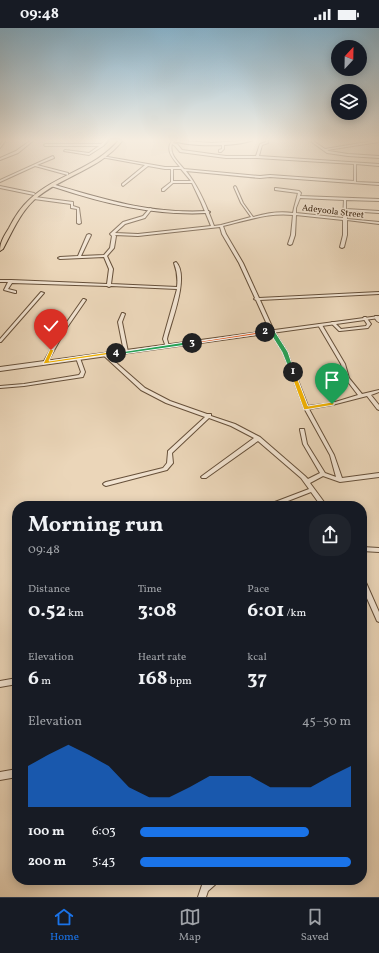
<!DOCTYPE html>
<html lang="en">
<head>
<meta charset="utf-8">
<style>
  :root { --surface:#171b24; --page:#20242c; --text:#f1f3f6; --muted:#9ea1a6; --line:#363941; --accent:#1a73e8 }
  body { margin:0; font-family:Vollkorn,serif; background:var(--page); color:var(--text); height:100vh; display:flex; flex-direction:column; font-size:15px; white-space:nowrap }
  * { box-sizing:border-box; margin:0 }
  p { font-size:13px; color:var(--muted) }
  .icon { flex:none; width:22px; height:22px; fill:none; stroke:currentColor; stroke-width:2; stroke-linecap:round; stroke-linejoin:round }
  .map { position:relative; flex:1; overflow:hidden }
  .details { position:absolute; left:12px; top:473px; width:355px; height:384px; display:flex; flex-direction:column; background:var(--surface); border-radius:16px; box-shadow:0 2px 10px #0003 }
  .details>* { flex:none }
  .needle { width:26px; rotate:22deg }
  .fabs { position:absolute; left:331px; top:12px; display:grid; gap:8px }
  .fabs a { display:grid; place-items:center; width:36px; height:36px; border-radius:50%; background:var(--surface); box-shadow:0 2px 10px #0003; font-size:20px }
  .pin { position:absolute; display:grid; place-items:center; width:34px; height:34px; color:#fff; margin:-41px -17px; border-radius:50% 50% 50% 0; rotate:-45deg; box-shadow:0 0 4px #0007 }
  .pin .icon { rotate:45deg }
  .km { position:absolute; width:20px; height:20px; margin:-10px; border-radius:50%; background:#222; color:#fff; font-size:11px; line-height:20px; text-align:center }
  .round { display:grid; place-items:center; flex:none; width:42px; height:42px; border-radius:16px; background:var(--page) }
  .headline { display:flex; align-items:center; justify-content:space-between; height:68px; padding:0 16px }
  h1 { font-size:22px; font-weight:700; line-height:30px }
  .metrics { display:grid; grid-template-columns:repeat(3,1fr); gap:6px; height:68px; padding:4px 16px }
  .metrics div { display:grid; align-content:center }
  .metrics b { font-size:20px; font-weight:700 }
  .metrics small { font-size:11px; font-weight:400 }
  .metrics p { font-size:11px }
  .chart { height:112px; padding:8px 16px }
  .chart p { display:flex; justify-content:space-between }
  .chart svg { width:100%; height:72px; margin-top:4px; fill:var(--accent); opacity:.7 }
  ul { padding:0 16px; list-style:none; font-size:13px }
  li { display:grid; grid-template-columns:64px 48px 1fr; align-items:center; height:30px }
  li i { height:10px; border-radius:5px; background:var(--accent) }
  .status { display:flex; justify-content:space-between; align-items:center; height:28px; padding:0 20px; background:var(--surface); direction:ltr }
  .status svg { height:11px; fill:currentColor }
  .tabs { display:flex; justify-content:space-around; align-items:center; height:56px; border-top:1px solid var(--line); background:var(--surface); font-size:11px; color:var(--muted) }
  .tabs a { display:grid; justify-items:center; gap:2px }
  .tabs .selected { color:var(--accent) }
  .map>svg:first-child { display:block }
</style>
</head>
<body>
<div class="status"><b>09:48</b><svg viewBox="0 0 49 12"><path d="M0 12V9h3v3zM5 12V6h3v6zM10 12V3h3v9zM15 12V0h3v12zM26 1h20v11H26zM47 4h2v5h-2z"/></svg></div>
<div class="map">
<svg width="379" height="869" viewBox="0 0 379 869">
  <rect width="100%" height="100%" fill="#ebd6b9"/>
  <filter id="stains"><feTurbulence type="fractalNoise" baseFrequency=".005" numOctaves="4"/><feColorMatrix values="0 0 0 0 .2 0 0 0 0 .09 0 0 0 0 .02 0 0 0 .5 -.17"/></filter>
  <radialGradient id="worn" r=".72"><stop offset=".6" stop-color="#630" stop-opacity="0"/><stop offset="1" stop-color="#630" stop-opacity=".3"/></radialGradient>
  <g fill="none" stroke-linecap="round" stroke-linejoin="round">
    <defs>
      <path id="minor" d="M 4,112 L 6,112 L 0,120 L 0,117 Z
        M 31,112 L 34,112 L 18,125 L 0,132 L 0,130 L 16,123 Z
        M 106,112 L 109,112 L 103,118 L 89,127 L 64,123 L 65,122 L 89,125 L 99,118 L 45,118 L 44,117 L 45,116 L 101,116 Z
        M 173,112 L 175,112 L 173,115 L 177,116 L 182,122 L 226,128 L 256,128 L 260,116 L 266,114 L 266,112 L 268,112 L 268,115 L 262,117 L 259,128 L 379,136 L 379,138 L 356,136 L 356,154 L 379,155 L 379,157 L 270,149 L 260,150 L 186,143 C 199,159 207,179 214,198 L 221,197 L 251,189 L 241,175 L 234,159 L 235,158 L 236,159 L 243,175 L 253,189 C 267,185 279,183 293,185 L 294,180 L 298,165 L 275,162 L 275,160 L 276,160 L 299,163 L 301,165 L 300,168 L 379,171 L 379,173 L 346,172 L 346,181 L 379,183 L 379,185 L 347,183 L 347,191 L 379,194 L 379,196 L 347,192 L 347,207 L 344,219 L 342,220 L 340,219 L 343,207 L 343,192 L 296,187 L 295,207 L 292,216 L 290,217 L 288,216 L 291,207 L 293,187 C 269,184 246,193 223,198 L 226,206 L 243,235 L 259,270 L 379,264 L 379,266 L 260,272 L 274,303 L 287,324 L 308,378 L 332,375 L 358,367 L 345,350 L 341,336 L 318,297 L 320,296 L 322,297 L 345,336 L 349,350 L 362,366 L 379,362 L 379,364 L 371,367 L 379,377 L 379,382 L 377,381 L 367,368 L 332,377 L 309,381 L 334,427 L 342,450 L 379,445 L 379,449 L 340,454 L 323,448 L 310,455 L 327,478 L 321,478 L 311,464 L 275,478 L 266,478 L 267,477 L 309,461 L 301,450 L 258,413 L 206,450 L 202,450 L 201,449 L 202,448 L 254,410 L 231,398 L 209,390 L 172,425 L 173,435 L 167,442 L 106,458 L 104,457 L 103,456 L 104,455 L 106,454 L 163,440 L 167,435 L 168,424 L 168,423 L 205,389 L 166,375 L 141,362 L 103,327 L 102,326 L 104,325 L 105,325 L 145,360 L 170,373 L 207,386 L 211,386 L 211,388 L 235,396 L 260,409 L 305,448 L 308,451 L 320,445 L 303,416 L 300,402 L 300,401 L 304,401 L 307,416 L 325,445 L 336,449 L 330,427 L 304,380 L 283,324 L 270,303 L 256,272 L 254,271 L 255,270 L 239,235 L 222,206 L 220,199 L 138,208 L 115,207 L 116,208 L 114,220 L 107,228 L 113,241 L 111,256 L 177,259 C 178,250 177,243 174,235 L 176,234 C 190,248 171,294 167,311 L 169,318 L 168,319 L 166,319 L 163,311 L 174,272 L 177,261 L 111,258 L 109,259 L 107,258 L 12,255 L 8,261 L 16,263 L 16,265 L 15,265 L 4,262 L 8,254 L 0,254 L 0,252 L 11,252 L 107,256 L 109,241 L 104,229 L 60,231 L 58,230 L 60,229 L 78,228 L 87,207 L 89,206 L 91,207 L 81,228 L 104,227 L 110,220 L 112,208 L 110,206 L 111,205 L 123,194 L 143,188 L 150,180 L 152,181 L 145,190 L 125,196 L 115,205 L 138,206 L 211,198 L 201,174 L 192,155 L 173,155 L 164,163 L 162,163 L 162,161 L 171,154 L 171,141 L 165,141 L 148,138 L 123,158 L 122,157 L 122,156 L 145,137 L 101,129 L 102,128 L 165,139 L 180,139 C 173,131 164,121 173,112 ZM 172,116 L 175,118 L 180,124 L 226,130 L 257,130 L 354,136 L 354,153 L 270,147 L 260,148 L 184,141 C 178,134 169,126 172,116 ZM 173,141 L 181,141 L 191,153 L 173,153 ZM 300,170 L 344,172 L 343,190 L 296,185 L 296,180 Z
        M 309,112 L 312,112 L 325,121 L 379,112 L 379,114 L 327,122 L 329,123 L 348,126 L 379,128 L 379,130 L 348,128 L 327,125 Z
        M 222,115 L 224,116 L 224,121 L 221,124 L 219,124 L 219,122 L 222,121 Z
        M 53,128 L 54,130 L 37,137 L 68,145 L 68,147 L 35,138 L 0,154 L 0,152 Z
        M 0,158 L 34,165 L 35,166 L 34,167 L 0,160 Z
        M 35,169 L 73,174 L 73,178 L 79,180 L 81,195 L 79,196 L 77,195 L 77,181 L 71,180 L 71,176 L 34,171 L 34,170 Z
        M 41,264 L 44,265 L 1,314 L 0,314 L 0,311 Z
        M 83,271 L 84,271 L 86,272 L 66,301 L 47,335 L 46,336 L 44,336 L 43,335 L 62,301 Z
        M 122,285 L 123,285 L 125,286 L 122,294 L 128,324 L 126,325 L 124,324 L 118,294 Z
        M 375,288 L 377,288 L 379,290 L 379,294 C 377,294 374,290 375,288 Z
        M 364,289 L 366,289 L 371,296 L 368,300 L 340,303 L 339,303 L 331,295 L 332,294 L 334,294 L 341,301 L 366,298 L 367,296 L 363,290 Z
        M 77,329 L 78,329 L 80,330 L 85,344 L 83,349 L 24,358 L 0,360 L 0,358 L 24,356 L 79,347 L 81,344 L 76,330 Z
        M 362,519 L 379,520 L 379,524 L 362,523 Z
        M 362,549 L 364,550 L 379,584 L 379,594 L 377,593 L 362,559 Z
        M 17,650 L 17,656 L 0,659 L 0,653 Z
        M 17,741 L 17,749 L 0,752 L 0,744 Z
        M 208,852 L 218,852 L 217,855 L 208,863 L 206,869 L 198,869 L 202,857 Z"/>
      <path id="tertiary" d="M 379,288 L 379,290 L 0,343 L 0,339 Z"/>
      <path id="secondary" d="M 171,112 L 212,115 L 253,112 C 236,119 188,119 171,112 Z
        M 52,156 C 107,172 150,186 208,183 L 210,184 L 208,185 C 153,188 102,175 51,158 L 51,156 Z"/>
      <path id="trunk" d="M 119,112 L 123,112 C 100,142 61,148 34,172 C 20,185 12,204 3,221 L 0,223 C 0,214 4,208 9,200 C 14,190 21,179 30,171 C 57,146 95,141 119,112 Z"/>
    </defs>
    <!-- minor casing -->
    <use href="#minor" stroke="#66503a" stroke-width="2"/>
    <!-- tertiary casing -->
    <use href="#tertiary" stroke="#66503a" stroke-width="2"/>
    <!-- secondary casing -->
    <use href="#secondary" stroke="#3a2410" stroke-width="2"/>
    <!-- trunk casing -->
    <use href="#trunk" stroke="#3a2410" stroke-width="2"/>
    <!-- minor -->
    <use href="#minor" fill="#f2e4d2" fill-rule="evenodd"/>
    <!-- tertiary -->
    <use href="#tertiary" fill="#f2e4d2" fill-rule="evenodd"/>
    <!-- secondary -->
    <use href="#secondary" fill="#f2e4d2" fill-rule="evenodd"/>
    <!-- trunk -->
    <use href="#trunk" fill="#ebd6b9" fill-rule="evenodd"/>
  </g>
  <!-- sky -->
  <linearGradient id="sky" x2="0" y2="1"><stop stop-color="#88b6d1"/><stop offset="0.48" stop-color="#f6ede0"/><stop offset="1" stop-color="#f6ede0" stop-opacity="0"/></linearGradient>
  <rect width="379" height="234" fill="url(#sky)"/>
  <!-- split-1 -->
  <path fill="#f5b400" stroke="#fff" d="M 293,342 L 295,344 L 308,378 L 332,374 L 334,374 L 334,377 L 304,382 L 290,344 Z"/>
  <!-- split-2 -->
  <path fill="#22a559" stroke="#fff" d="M 274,302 L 288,324 L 295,345 L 290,344 L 282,324 L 270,305 L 265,306 L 262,304 Z"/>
  <!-- split-3 -->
  <path fill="#f0652b" stroke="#fff" d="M 265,303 L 267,304 L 267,305 L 192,316 L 189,315 Z"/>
  <!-- split-4 -->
  <path fill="#22a559" stroke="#fff" d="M 192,313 L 195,315 L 194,316 L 116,327 L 114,325 Z"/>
  <!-- split-5 -->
  <path fill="#f5b400" stroke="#fff" d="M 50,321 L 54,322 L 49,333 L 116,323 L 119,325 L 43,336 Z"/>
  <g text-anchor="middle" stroke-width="3" stroke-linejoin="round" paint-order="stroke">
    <!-- far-street labels -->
    <g font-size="9" fill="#3a2410" stroke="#f2e4d2">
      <text transform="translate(333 183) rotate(7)" y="3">Adeyoola Street</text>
    </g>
  </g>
  <rect width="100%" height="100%" filter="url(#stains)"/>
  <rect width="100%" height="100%" fill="url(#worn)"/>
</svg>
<div class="fabs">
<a><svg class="needle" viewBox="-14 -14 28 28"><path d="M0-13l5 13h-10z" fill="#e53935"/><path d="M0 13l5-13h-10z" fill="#9ea1a6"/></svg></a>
<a><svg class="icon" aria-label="layers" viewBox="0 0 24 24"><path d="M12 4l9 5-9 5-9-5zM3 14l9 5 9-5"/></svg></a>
</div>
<div class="pin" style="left:332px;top:376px;background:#1e9e55"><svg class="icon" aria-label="arrive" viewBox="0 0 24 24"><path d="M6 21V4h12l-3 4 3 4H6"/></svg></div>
<div class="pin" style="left:51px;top:322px;background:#d93025"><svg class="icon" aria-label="check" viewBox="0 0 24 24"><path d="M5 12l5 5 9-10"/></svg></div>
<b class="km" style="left:293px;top:344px">1</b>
<b class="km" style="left:265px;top:304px">2</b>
<b class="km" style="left:192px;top:315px">3</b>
<b class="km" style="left:116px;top:325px">4</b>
<section class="details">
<div class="headline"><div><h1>Morning run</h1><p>09:48</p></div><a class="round"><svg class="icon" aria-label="share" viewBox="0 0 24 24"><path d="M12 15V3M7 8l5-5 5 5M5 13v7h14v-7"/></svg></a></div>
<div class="metrics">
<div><p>Distance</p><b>0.52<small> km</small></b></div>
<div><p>Time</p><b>3:08</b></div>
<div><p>Pace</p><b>6:01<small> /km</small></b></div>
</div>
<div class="metrics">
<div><p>Elevation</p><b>6<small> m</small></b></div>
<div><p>Heart rate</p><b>168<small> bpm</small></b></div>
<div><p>kcal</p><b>37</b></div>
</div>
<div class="chart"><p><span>Elevation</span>45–50 m</p>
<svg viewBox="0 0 160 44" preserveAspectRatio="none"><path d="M0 44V19L10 12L20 6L30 12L40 19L50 32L60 38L70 38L80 32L90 25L100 25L110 25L120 32L130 32L140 32L150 25L160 19V44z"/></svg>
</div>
<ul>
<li><b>100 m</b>6:03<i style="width:80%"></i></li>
<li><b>200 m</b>5:43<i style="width:100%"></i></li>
</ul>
</section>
</div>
<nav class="tabs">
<a class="selected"><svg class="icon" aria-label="home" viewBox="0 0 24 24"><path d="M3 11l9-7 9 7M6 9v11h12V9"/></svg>Home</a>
<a><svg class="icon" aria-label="map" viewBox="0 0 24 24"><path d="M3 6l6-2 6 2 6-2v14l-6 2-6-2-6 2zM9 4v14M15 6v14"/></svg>Map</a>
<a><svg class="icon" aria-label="saved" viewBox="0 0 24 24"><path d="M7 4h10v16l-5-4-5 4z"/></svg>Saved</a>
</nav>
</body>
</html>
